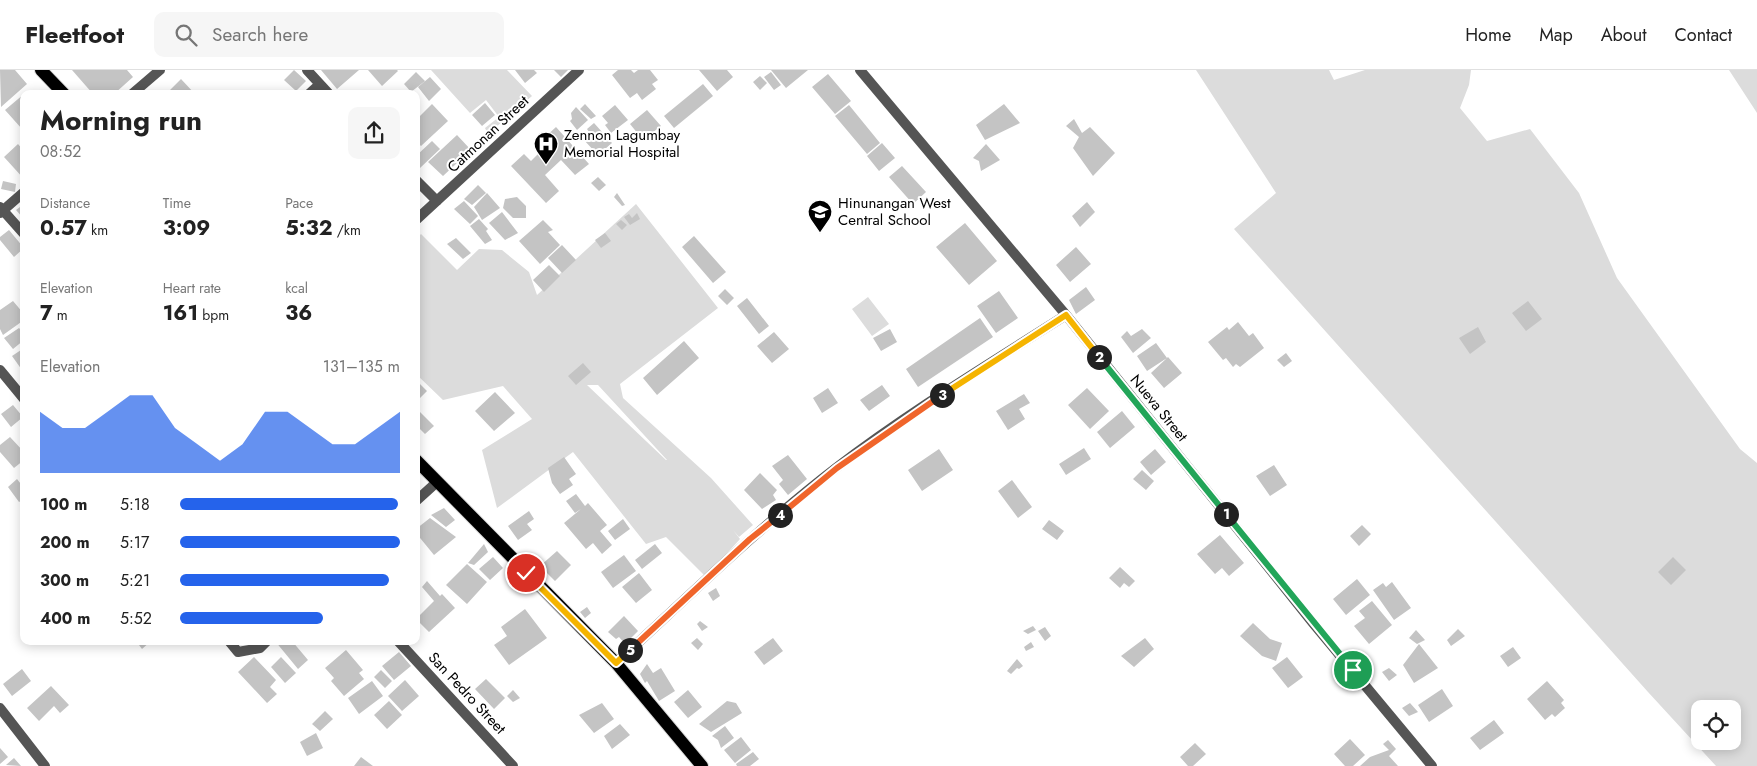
<!DOCTYPE html>
<html lang="en">
<head>
<meta charset="utf-8">
<style>
  :root { --surface:#fff; --page:#f6f6f6; --text:#222; --muted:#767676; --line:#e0e0e0; --accent:#2563eb }
  body { margin:0; font-family:Jost,sans-serif; background:var(--page); color:var(--text); height:100vh; display:flex; flex-direction:column; font-size:19px; white-space:nowrap }
  * { box-sizing:border-box; margin:0 }
  p { font-size:16px; color:var(--muted) }
  .icon { flex:none; width:28px; height:28px; fill:none; stroke:currentColor; stroke-width:2; stroke-linecap:round; stroke-linejoin:round }
  .map { position:relative; flex:1; overflow:hidden }
  .details { position:absolute; left:20px; top:20px; width:400px; height:555px; display:flex; flex-direction:column; background:var(--surface); border-radius:10px; box-shadow:0 2px 12px #0003 }
  .details>* { flex:none }
  .tools { position:absolute; left:1691px; top:630px; display:grid; gap:10px }
  .tools a { display:grid; place-items:center; width:50px; height:50px; border-radius:10px; background:var(--surface); box-shadow:0 2px 12px #0003; font-size:25px }
  .pin { position:absolute; display:grid; place-items:center; width:42px; height:42px; color:#fff; margin:-21px; border:2px solid #fff; border-radius:50%; box-shadow:0 1px 5px #0007 }
  .km { position:absolute; width:25px; height:25px; margin:-12px; border-radius:50%; background:#222; color:#fff; font-size:14px; line-height:25px; text-align:center }
  .round { display:grid; place-items:center; flex:none; width:52px; height:52px; border-radius:10px; background:var(--page) }
  .head { display:flex; align-items:center; justify-content:space-between; height:85px; padding:0 20px }
  h1 { font-size:28px; font-weight:700; line-height:38px }
  .figures { display:grid; grid-template-columns:repeat(3,1fr); gap:8px; height:85px; padding:5px 20px }
  .figures div { display:grid; align-content:center }
  .figures b { font-size:21px; font-weight:700 }
  .figures small { font-size:14px; font-weight:400 }
  .figures p { font-size:14px }
  .chart { height:140px; padding:10px 20px }
  .chart p { display:flex; justify-content:space-between }
  .chart svg { width:100%; height:90px; margin-top:5px; fill:var(--accent); opacity:.7 }
  ul { padding:0 20px; list-style:none; font-size:16px }
  li { display:grid; grid-template-columns:80px 60px 1fr; align-items:center; height:38px }
  li i { height:12px; border-radius:6px; background:var(--accent) }
  header { display:flex; align-items:center; gap:30px; box-sizing:border-box; height:70px; padding:0 25px; background:var(--surface); border-bottom:1px solid var(--line) }
  header strong { font-size:24px }
  nav { display:flex; gap:28px; margin-inline-start:auto; font-size:18px }
  .search { width:350px; height:45px; background:var(--page); display:flex; align-items:center; gap:12px; box-sizing:border-box; padding:0 18px; border-radius:10px; color:var(--muted); font-size:19px }
  .map>svg:first-child { display:block }
</style>
</head>
<body>
<header>
<strong>Fleetfoot</strong>
<div class="search"><svg class="icon" aria-label="search" viewBox="0 0 24 24"><circle cx="10" cy="10" r="6"/><path d="M15 15l6 6"/></svg>Search here</div>
<nav><a>Home</a><a>Map</a><a>About</a><a>Contact</a></nav>
</header>
<div class="map">
<svg width="1757" height="696" viewBox="0 0 1757 696">
  <rect width="100%" height="100%" fill="#fff"/>
  <!-- green -->
  <path fill="#dcdcdc" fill-rule="evenodd" d="M 431,0 L 507,0 L 532,26 L 488,64 L 485,58 L 499,47 L 486,30 L 470,43 Z
    M 1196,0 L 1329,0 L 1334,10 L 1365,0 L 1471,0 L 1469,15 L 1460,38 L 1487,71 L 1530,59 L 1579,123 L 1617,208 L 1740,379 L 1757,393 L 1757,696 L 1716,696 L 1648,622 L 1234,159 L 1276,123 ZM 1700,639 L 1732,639 L 1732,671 L 1700,671 Z
    M 1729,0 L 1757,0 L 1757,43 Z
    M 636,134 L 718,238 L 620,314 L 623,328 L 711,408 L 753,455 L 739,467 L 733,460 L 740,469 L 706,507 L 666,467 L 646,474 L 573,382 L 497,438 L 482,380 L 532,349 L 503,316 L 443,330 L 416,304 L 416,169 L 421,164 L 457,200 L 479,179 L 502,180 L 529,202 L 537,225 ZM 587,315 L 598,315 L 667,390 L 666,390 Z
    M 868,227 L 889,254 L 872,266 L 852,239 Z"/>
  <!-- building -->
  <path fill="#c4c4c4" d="M 0,0 L 15,0 L 27,14 L 1,37 Z
    M 72,0 L 127,0 L 133,7 L 114,24 L 93,24 Z
    M 294,0 L 306,11 L 296,21 L 284,10 Z
    M 321,0 L 359,0 L 337,19 Z
    M 368,0 L 397,0 L 398,1 L 382,16 Z
    M 515,0 L 534,0 L 537,3 L 525,13 Z
    M 554,0 L 568,0 L 561,7 Z
    M 618,0 L 631,0 L 634,3 L 638,0 L 650,0 L 658,10 L 652,14 L 656,19 L 642,30 L 637,23 L 630,28 L 612,5 Z
    M 699,0 L 727,0 L 733,7 L 717,21 Z
    M 771,0 L 808,0 L 786,18 Z
    M 416,2 L 425,11 L 411,22 L 404,14 Z
    M 771,2 L 781,15 L 774,20 L 764,7 Z
    M 828,4 L 851,31 L 835,44 L 812,17 Z
    M 760,6 L 767,13 L 760,20 L 753,12 Z
    M 430,7 L 441,19 L 429,31 L 418,17 Z
    M 181,9 L 195,24 L 166,24 Z
    M 703,14 L 713,26 L 674,58 L 664,46 Z
    M 24,24 L 24,57 L 22,59 L 5,40 Z
    M 485,33 L 495,45 L 482,56 L 472,45 Z
    M 432,34 L 448,51 L 421,76 L 416,71 L 416,50 Z
    M 585,34 L 596,46 L 591,49 L 580,39 Z
    M 1004,34 L 1020,53 L 985,70 L 976,55 Z
    M 615,35 L 628,50 L 611,63 L 605,55 L 608,53 L 602,46 Z
    M 849,35 L 880,73 L 867,84 L 835,46 Z
    M 576,37 L 588,50 L 577,60 L 570,51 L 572,49 L 571,43 Z
    M 647,40 L 661,56 L 643,70 L 630,54 Z
    M 1074,49 L 1082,63 L 1090,57 L 1115,83 L 1093,106 L 1073,78 L 1079,67 L 1066,56 Z
    M 594,53 L 612,73 L 598,85 L 582,68 L 589,62 L 587,59 Z
    M 556,57 L 589,94 L 575,105 L 561,90 L 545,105 L 559,121 L 546,133 L 511,96 L 524,84 L 531,91 L 548,74 L 543,69 Z
    M 457,65 L 471,80 L 443,106 L 428,92 Z
    M 432,71 L 440,79 L 420,98 L 416,94 L 416,86 Z
    M 882,73 L 895,88 L 879,101 L 867,86 Z
    M 18,74 L 24,81 L 24,109 L 4,87 Z
    M 986,74 L 1000,90 L 981,101 L 979,91 L 973,88 Z
    M 902,96 L 926,122 L 913,134 L 889,107 Z
    M 598,107 L 606,115 L 599,121 L 591,113 Z
    M 3,111 L 16,114 L 15,122 L 1,119 Z
    M 478,115 L 486,123 L 472,135 L 464,129 Z
    M 487,123 L 500,138 L 482,150 L 474,137 Z
    M 617,123 L 625,135 L 622,136 L 614,127 Z
    M 517,127 L 526,136 L 526,148 L 513,148 L 503,138 L 505,129 Z
    M 464,131 L 478,146 L 470,154 L 454,139 Z
    M 1087,132 L 1095,142 L 1080,157 L 1072,146 Z
    M 24,134 L 24,149 L 16,140 Z
    M 502,142 L 518,163 L 505,170 L 489,153 Z
    M 637,143 L 640,149 L 630,155 L 624,147 L 629,144 L 632,148 Z
    M 479,149 L 488,159 L 486,161 L 492,170 L 485,174 L 470,156 Z
    M 543,150 L 553,160 L 548,162 L 560,175 L 540,194 L 519,171 Z
    M 621,150 L 627,155 L 622,160 L 616,154 Z
    M 965,153 L 997,191 L 969,215 L 936,177 Z
    M 9,160 L 24,178 L 14,187 L 0,170 L 0,167 Z
    M 605,163 L 611,171 L 601,178 L 595,170 Z
    M 694,166 L 726,202 L 713,213 L 682,177 Z
    M 456,168 L 471,183 L 463,189 L 447,174 Z
    M 562,175 L 576,190 L 562,203 L 548,188 Z
    M 1076,177 L 1091,194 L 1070,212 L 1056,195 Z
    M 549,195 L 560,206 L 544,222 L 533,210 Z
    M 1086,217 L 1095,230 L 1076,244 L 1069,230 Z
    M 725,219 L 734,228 L 727,235 L 718,226 Z
    M 999,221 L 1018,248 L 996,263 L 977,236 Z
    M 747,228 L 769,256 L 759,264 L 737,236 Z
    M 13,231 L 24,244 L 24,250 L 3,265 L 0,259 L 0,240 Z
    M 1528,231 L 1542,249 L 1526,261 L 1512,243 Z
    M 980,248 L 993,267 L 918,317 L 906,299 Z
    M 1238,252 L 1249,266 L 1253,263 L 1264,278 L 1240,297 L 1236,294 L 1233,297 L 1226,288 L 1223,290 L 1208,272 L 1227,257 L 1229,260 Z
    M 1478,257 L 1486,272 L 1470,284 L 1459,268 Z
    M 19,258 L 24,263 L 24,270 L 13,279 L 4,268 Z
    M 890,259 L 897,272 L 881,281 L 873,268 Z
    M 1142,259 L 1151,268 L 1133,283 L 1121,267 L 1127,261 L 1131,266 Z
    M 774,262 L 789,279 L 772,293 L 757,276 Z
    M 684,271 L 699,288 L 657,325 L 643,308 Z
    M 1156,273 L 1167,288 L 1147,301 L 1137,286 Z
    M 24,278 L 24,299 L 22,300 L 12,286 Z
    M 1286,283 L 1292,291 L 1284,297 L 1277,290 Z
    M 1168,287 L 1182,303 L 1164,318 L 1151,303 Z
    M 583,293 L 591,302 L 576,315 L 568,306 Z
    M 416,310 L 427,321 L 416,332 Z
    M 882,315 L 890,326 L 869,341 L 860,330 Z
    M 828,318 L 838,333 L 822,343 L 813,328 Z
    M 1087,318 L 1109,341 L 1090,359 L 1068,335 Z
    M 495,322 L 515,343 L 494,361 L 475,341 Z
    M 1024,324 L 1030,333 L 1019,339 L 1025,349 L 1008,360 L 996,341 Z
    M 13,335 L 23,347 L 11,357 L 1,344 Z
    M 416,338 L 434,356 L 425,364 L 416,355 Z
    M 1122,341 L 1135,357 L 1110,378 L 1097,362 Z
    M 10,367 L 24,382 L 24,390 L 14,398 L 0,382 L 0,375 Z
    M 1084,378 L 1091,389 L 1066,405 L 1059,394 Z
    M 939,379 L 953,400 L 922,421 L 908,400 Z
    M 1155,379 L 1166,392 L 1151,405 L 1140,392 Z
    M 788,385 L 807,409 L 788,425 L 779,414 L 783,410 L 772,396 Z
    M 564,387 L 576,404 L 569,409 L 573,415 L 560,424 L 552,413 L 548,398 Z
    M 1274,395 L 1287,415 L 1270,426 L 1256,406 Z
    M 1142,400 L 1154,411 L 1146,420 L 1133,409 Z
    M 760,403 L 777,420 L 773,425 L 776,430 L 762,439 L 744,420 Z
    M 17,409 L 24,418 L 24,429 L 19,432 L 8,417 Z
    M 1012,410 L 1032,437 L 1018,448 L 998,421 Z
    M 576,424 L 585,436 L 588,433 L 607,455 L 600,461 L 612,475 L 602,484 L 593,473 L 586,479 L 564,453 L 581,439 L 575,443 L 566,431 Z
    M 444,438 L 455,450 L 446,457 L 431,445 Z
    M 529,441 L 534,449 L 527,454 L 532,460 L 518,470 L 508,456 Z
    M 430,448 L 456,467 L 434,485 L 416,463 L 416,459 Z
    M 623,449 L 630,459 L 615,470 L 608,461 Z
    M 1049,450 L 1064,461 L 1057,470 L 1042,459 Z
    M 1362,455 L 1371,464 L 1359,476 L 1350,466 Z
    M 1220,465 L 1244,493 L 1229,506 L 1222,498 L 1215,504 L 1197,484 Z
    M 484,474 L 488,482 L 474,495 L 468,493 Z
    M 655,474 L 662,483 L 642,499 L 635,490 Z
    M 557,481 L 571,495 L 555,511 L 540,496 Z
    M 624,485 L 636,501 L 613,518 L 601,502 Z
    M 493,487 L 503,498 L 490,510 L 479,499 Z
    M 1673,487 L 1686,500 L 1671,515 L 1658,502 Z
    M 467,494 L 487,512 L 467,534 L 446,515 Z
    M 1120,497 L 1135,511 L 1129,517 L 1124,513 L 1120,518 L 1109,508 Z
    M 639,503 L 652,520 L 636,533 L 622,517 Z
    M 1357,509 L 1370,525 L 1346,545 L 1333,529 Z
    M 427,511 L 440,526 L 442,524 L 455,538 L 429,562 L 416,549 L 434,531 L 422,517 Z
    M 1392,512 L 1411,538 L 1394,550 L 1373,520 L 1383,513 L 1386,517 Z
    M 716,518 L 720,526 L 713,531 L 708,523 Z
    M 1372,531 L 1392,555 L 1369,574 L 1354,556 L 1365,548 L 1359,541 Z
    M 587,537 L 591,543 L 585,548 L 580,542 Z
    M 525,539 L 547,568 L 509,595 L 494,575 L 507,566 L 501,557 Z
    M 624,546 L 638,561 L 625,574 L 619,567 L 616,569 L 608,562 Z
    M 700,551 L 708,557 L 702,561 L 697,554 Z
    M 1253,553 L 1270,569 L 1282,573 L 1276,591 L 1262,586 L 1240,566 Z
    M 1033,556 L 1036,560 L 1028,564 L 1023,561 Z
    M 1045,557 L 1051,566 L 1045,571 L 1038,561 Z
    M 1458,559 L 1465,566 L 1451,576 L 1447,570 Z
    M 1416,560 L 1425,570 L 1417,574 L 1409,568 Z
    M 697,568 L 703,574 L 698,580 L 691,573 Z
    M 773,568 L 783,581 L 764,595 L 754,582 Z
    M 1145,568 L 1154,579 L 1134,597 L 1121,586 Z
    M 136,571 L 151,571 L 142,579 Z
    M 275,571 L 292,571 L 308,590 L 298,599 Z
    M 1031,572 L 1034,577 L 1026,581 L 1024,577 Z
    M 1419,574 L 1438,598 L 1414,613 L 1403,595 Z
    M 1513,577 L 1521,588 L 1508,597 L 1500,586 Z
    M 346,580 L 363,600 L 359,603 L 364,609 L 344,626 L 331,611 L 334,608 L 325,598 Z
    M 399,582 L 411,596 L 394,610 L 382,596 Z
    M 254,587 L 276,610 L 270,617 L 277,624 L 267,633 L 238,602 Z
    M 281,587 L 296,603 L 285,613 L 271,597 Z
    M 1287,587 L 1303,607 L 1288,618 L 1272,598 Z
    M 1017,589 L 1023,596 L 1019,599 L 1017,598 L 1011,604 L 1007,601 Z
    M 647,594 L 653,603 L 661,598 L 675,621 L 659,631 L 647,611 L 645,613 L 640,604 Z
    M 1389,598 L 1397,605 L 1389,611 L 1382,602 Z
    M 22,599 L 31,611 L 12,626 L 3,614 Z
    M 381,600 L 392,611 L 385,618 L 374,607 Z
    M 486,609 L 505,628 L 494,639 L 475,619 Z
    M 405,610 L 419,626 L 402,641 L 388,626 Z
    M 372,611 L 383,626 L 359,644 L 348,628 Z
    M 1547,611 L 1564,630 L 1561,633 L 1565,638 L 1555,647 L 1552,644 L 1545,650 L 1527,629 Z
    M 51,616 L 69,635 L 60,643 L 54,636 L 39,651 L 27,638 Z
    M 1442,619 L 1453,636 L 1429,652 L 1418,635 Z
    M 513,620 L 520,628 L 513,632 L 507,626 Z
    M 688,620 L 702,637 L 688,648 L 674,632 Z
    M 389,631 L 402,645 L 387,659 L 374,645 Z
    M 727,631 L 736,633 L 742,643 L 711,662 L 699,654 Z
    M 602,633 L 614,649 L 594,663 L 579,645 Z
    M 1410,633 L 1418,642 L 1409,646 L 1402,638 Z
    M 325,641 L 333,649 L 320,661 L 312,654 Z
    M 1494,650 L 1504,663 L 1480,680 L 1470,668 Z
    M 620,654 L 630,665 L 612,679 L 604,666 Z
    M 725,656 L 734,668 L 721,678 L 718,670 L 712,666 Z
    M 316,663 L 323,678 L 307,686 L 300,672 Z
    M 741,667 L 751,680 L 735,693 L 724,680 Z
    M 1350,669 L 1365,685 L 1353,696 L 1345,696 L 1334,684 Z
    M 1388,670 L 1396,679 L 1389,686 L 1398,696 L 1360,696 L 1370,687 L 1389,680 L 1383,674 Z
    M 1195,673 L 1206,684 L 1193,696 L 1188,696 L 1180,687 Z
    M 0,678 L 8,687 L 0,694 Z
    M 753,682 L 759,689 L 750,696 L 737,696 L 736,694 Z
    M 361,687 L 373,696 L 354,696 Z
    M 14,688 L 21,696 L 6,695 Z"/>
  <g fill="none" stroke-linecap="round" stroke-linejoin="round">
    <defs>
      <path id="primary" d="M 41,0 L 64,24
        M 416,390 L 616,593 L 702,696"/>
    </defs>
    <!-- primary casing -->
    <use href="#primary" stroke="#dbdbdb" stroke-width="14"/>
    <!-- minor -->
    <path stroke="#555" stroke-width="10" d="M 307,0 L 329,24
      M 860,0 L 1066,245 L 1313,553 L 1432,696
      M 309,24 L 320,14
      M 416,110 L 437,131
      M 0,137 L 24,164
      M 0,143 L 24,122
      M 416,150 L 579,0
      M 0,300 L 24,329
      M 416,431 L 437,412
      M 229,571 L 238,582 L 260,578 L 267,571
      M 398,571 L 513,696
      M 616,593 C 688,527 758,458 836,398 C 909,342 989,294 1066,245
      M 0,638 L 45,696"/>
    <!-- tertiary -->
    <path stroke="#555" stroke-width="10" d="M 132,24 L 160,0"/>
    <!-- primary -->
    <use href="#primary" stroke="#000" stroke-width="12"/>
  </g>
  <g fill="none" stroke-linecap="round" stroke-linejoin="round">
    <defs>
      <path id="split-1" d="M 1226,444 L 1353,600"/>
      <path id="split-2" d="M 1099,287 L 1226,444"/>
      <path id="split-3" d="M 942,325 L 1066,245 L 1099,287"/>
      <path id="split-4" d="M 780,445 L 837,398 L 942,325"/>
      <path id="split-5" d="M 630,580 L 750,469 L 780,445"/>
      <path id="split-6" d="M 526,503 L 616,593 L 630,580"/>
    </defs>
    <!-- split-1 casing -->
    <use href="#split-1" stroke="#fff" stroke-width="10"/>
    <!-- split-2 casing -->
    <use href="#split-2" stroke="#fff" stroke-width="10"/>
    <!-- split-3 casing -->
    <use href="#split-3" stroke="#fff" stroke-width="10"/>
    <!-- split-4 casing -->
    <use href="#split-4" stroke="#fff" stroke-width="10"/>
    <!-- split-5 casing -->
    <use href="#split-5" stroke="#fff" stroke-width="10"/>
    <!-- split-6 casing -->
    <use href="#split-6" stroke="#fff" stroke-width="10"/>
    <!-- split-1 -->
    <use href="#split-1" stroke="#22a559" stroke-width="6"/>
    <!-- split-2 -->
    <use href="#split-2" stroke="#22a559" stroke-width="6"/>
    <!-- split-3 -->
    <use href="#split-3" stroke="#f5b400" stroke-width="6"/>
    <!-- split-4 -->
    <use href="#split-4" stroke="#f0652b" stroke-width="6"/>
    <!-- split-5 -->
    <use href="#split-5" stroke="#f0652b" stroke-width="6"/>
    <!-- split-6 -->
    <use href="#split-6" stroke="#f5b400" stroke-width="6"/>
  </g>
  <!-- icons -->
  <defs>
    <symbol id="hospital-pin" viewBox="-11 -11 22 30"><path d="M0 17L-7.5 6A9.5 9.5 0 1 1 7.5 6Z" fill="#000" stroke="#fff"/><path d="M-5-5h3v3.5h4V-5h3V5h-3V1.5h-4V5h-3Z" fill="#fff"/></symbol>
    <symbol id="school-pin" viewBox="-11 -11 22 30"><path d="M0 17L-7.5 6A9.5 9.5 0 1 1 7.5 6Z" fill="#000" stroke="#fff"/><path d="M0-5L7-2L0 1L-7-2ZM-4 1L0 2.5L4 1V4Q0 6-4 4Z" fill="#fff"/></symbol>
  </defs>
  <g fill-rule="evenodd">
    <use href="#hospital-pin" x="532" y="60" width="28" height="38"/>
    <use href="#school-pin" x="806" y="128" width="28" height="38"/>
  </g>
  <g text-anchor="middle" stroke-width="4" stroke-linejoin="round" paint-order="stroke">
    <!-- street labels -->
    <g font-size="15" fill="#000" stroke="#fff">
      <text transform="translate(488 64) rotate(-43)" y="5">Catmonan Street</text>
      <text transform="translate(1159 338) rotate(51)" y="5">Nueva Street</text>
      <text transform="translate(467 623) rotate(47)" y="5">San Pedro Street</text>
    </g>
    <!-- poi labels -->
    <g font-size="15" fill="#000" stroke="#fff" text-anchor="start">
      <text x="564" y="70">Zennon Lagumbay<tspan x="564" dy="17">Memorial Hospital</tspan></text>
      <text x="838" y="138">Hinunangan West<tspan x="838" dy="17">Central School</tspan></text>
    </g>
  </g>
</svg>
<div class="tools">
<a><svg class="icon" aria-label="locate" viewBox="0 0 24 24"><circle cx="12" cy="12" r="6"/><path d="M12 2v4M12 18v4M2 12h4M18 12h4"/></svg></a>
</div>
<div class="pin" style="left:1353px;top:600px;background:#1e9e55"><svg class="icon" aria-label="arrive" viewBox="0 0 24 24"><path d="M6 21V4h12l-3 4 3 4H6"/></svg></div>
<div class="pin" style="left:526px;top:503px;background:#d93025"><svg class="icon" aria-label="check" viewBox="0 0 24 24"><path d="M5 12l5 5 9-10"/></svg></div>
<b class="km" style="left:1226px;top:444px">1</b>
<b class="km" style="left:1099px;top:287px">2</b>
<b class="km" style="left:942px;top:325px">3</b>
<b class="km" style="left:780px;top:445px">4</b>
<b class="km" style="left:630px;top:580px">5</b>
<section class="details">
<div class="head"><div><h1>Morning run</h1><p>08:52</p></div><a class="round"><svg class="icon" aria-label="share" viewBox="0 0 24 24"><path d="M12 15V3M7 8l5-5 5 5M5 13v7h14v-7"/></svg></a></div>
<div class="figures">
<div><p>Distance</p><b>0.57<small> km</small></b></div>
<div><p>Time</p><b>3:09</b></div>
<div><p>Pace</p><b>5:32<small> /km</small></b></div>
</div>
<div class="figures">
<div><p>Elevation</p><b>7<small> m</small></b></div>
<div><p>Heart rate</p><b>161<small> bpm</small></b></div>
<div><p>kcal</p><b>36</b></div>
</div>
<div class="chart"><p><span>Elevation</span>131–135 m</p>
<svg viewBox="0 0 160 44" preserveAspectRatio="none"><path d="M0 44V14L10 22L20 22L30 14L40 6L50 6L60 22L70 30L80 38L90 30L100 14L110 14L120 22L130 30L140 30L150 22L160 14V44z"/></svg>
</div>
<ul>
<li><b>100 m</b>5:18<i style="width:99%"></i></li>
<li><b>200 m</b>5:17<i style="width:100%"></i></li>
<li><b>300 m</b>5:21<i style="width:95%"></i></li>
<li><b>400 m</b>5:52<i style="width:65%"></i></li>
</ul>
</section>
</div>
</body>
</html>
